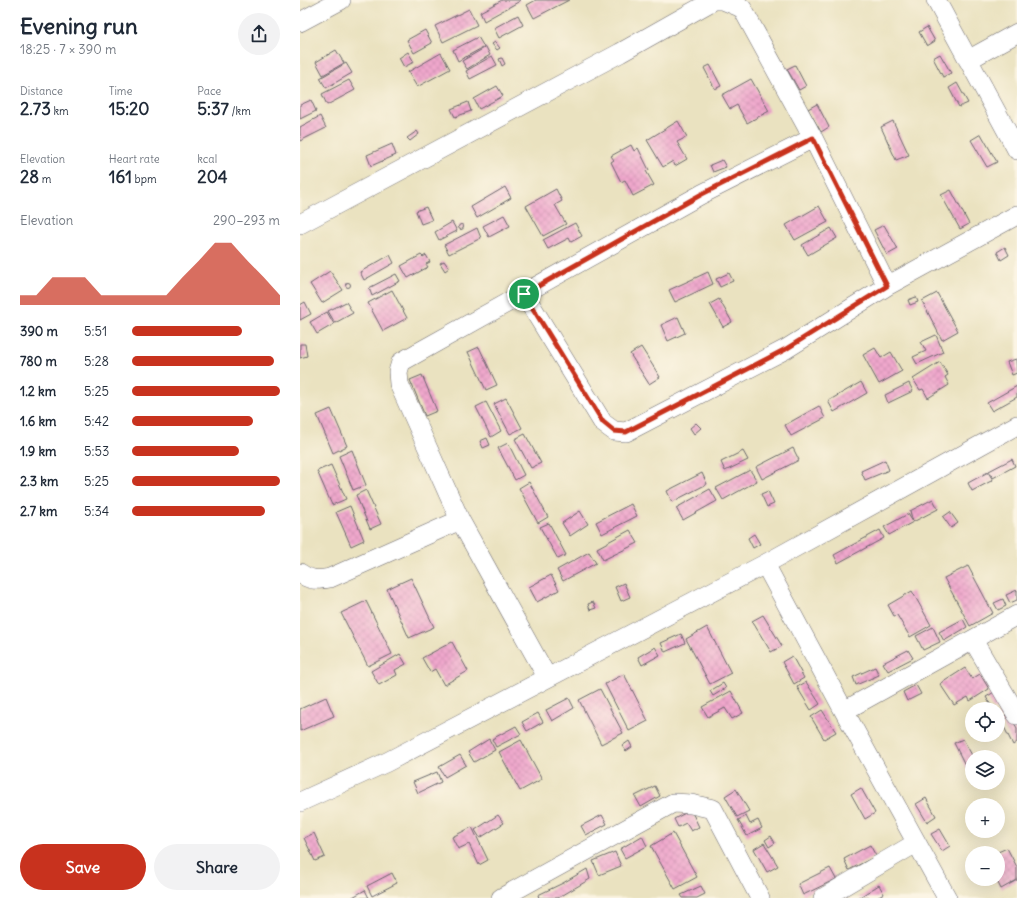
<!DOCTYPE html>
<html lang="en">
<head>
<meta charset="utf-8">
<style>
  :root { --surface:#fff; --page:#f2f2f3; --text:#1f2937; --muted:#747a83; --accent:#c8321e }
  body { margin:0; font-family:Delius,sans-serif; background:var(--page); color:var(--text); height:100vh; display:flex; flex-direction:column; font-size:15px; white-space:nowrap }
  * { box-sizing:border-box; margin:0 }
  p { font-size:13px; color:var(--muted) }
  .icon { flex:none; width:22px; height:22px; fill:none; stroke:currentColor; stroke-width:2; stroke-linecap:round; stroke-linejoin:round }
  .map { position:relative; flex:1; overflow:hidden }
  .side { display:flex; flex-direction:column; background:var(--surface); width:300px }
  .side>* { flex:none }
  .tools { position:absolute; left:665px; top:702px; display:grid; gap:8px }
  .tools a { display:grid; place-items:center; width:40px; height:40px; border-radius:50%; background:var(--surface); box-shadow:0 4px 16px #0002; font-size:20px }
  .pin { position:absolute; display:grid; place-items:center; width:34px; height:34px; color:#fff; margin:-17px; border:2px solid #fff; border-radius:50%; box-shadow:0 1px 4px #0007 }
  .round { display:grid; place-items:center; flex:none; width:42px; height:42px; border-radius:21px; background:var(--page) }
  .head { display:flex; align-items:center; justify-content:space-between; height:68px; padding:0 20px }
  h1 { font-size:22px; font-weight:700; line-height:30px }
  .metrics { display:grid; grid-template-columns:repeat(3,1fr); gap:6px; height:68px; padding:4px 20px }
  .metrics div { display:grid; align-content:center }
  .metrics b { font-size:17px; font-weight:700 }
  .metrics small { font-size:11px; font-weight:400 }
  .metrics p { font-size:11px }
  .chart { height:112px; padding:8px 20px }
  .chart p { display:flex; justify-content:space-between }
  .chart svg { width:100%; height:72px; margin-top:4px; fill:var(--accent); opacity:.7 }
  .action { display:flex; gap:8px; margin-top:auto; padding:8px 20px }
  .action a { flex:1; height:46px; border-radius:24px; background:var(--accent); color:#fff; font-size:16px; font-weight:700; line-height:46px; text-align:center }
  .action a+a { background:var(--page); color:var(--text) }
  ul { padding:0 20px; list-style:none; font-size:13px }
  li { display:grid; grid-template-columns:64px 48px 1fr; align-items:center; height:30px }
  li i { height:10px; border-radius:5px; background:var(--accent) }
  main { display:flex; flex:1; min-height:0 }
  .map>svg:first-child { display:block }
</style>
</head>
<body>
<main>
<section class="side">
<div class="head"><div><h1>Evening run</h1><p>18:25 · 7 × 390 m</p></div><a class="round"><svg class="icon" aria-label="share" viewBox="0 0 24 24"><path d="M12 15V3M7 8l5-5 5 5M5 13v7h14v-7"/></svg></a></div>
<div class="metrics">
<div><p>Distance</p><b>2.73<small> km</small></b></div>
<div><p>Time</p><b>15:20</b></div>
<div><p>Pace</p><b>5:37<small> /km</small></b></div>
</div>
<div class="metrics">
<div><p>Elevation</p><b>28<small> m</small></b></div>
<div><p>Heart rate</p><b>161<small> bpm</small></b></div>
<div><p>kcal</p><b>204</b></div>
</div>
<div class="chart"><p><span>Elevation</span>290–293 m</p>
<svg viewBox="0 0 160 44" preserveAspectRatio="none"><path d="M0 44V38L10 38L20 27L30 27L40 27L50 38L60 38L70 38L80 38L90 38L100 27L110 17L120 6L130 6L140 17L150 27L160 38V44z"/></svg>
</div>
<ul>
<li><b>390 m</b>5:51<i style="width:74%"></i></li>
<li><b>780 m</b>5:28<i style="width:96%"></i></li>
<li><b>1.2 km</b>5:25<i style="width:100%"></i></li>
<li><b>1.6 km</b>5:42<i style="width:82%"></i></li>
<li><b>1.9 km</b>5:53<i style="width:72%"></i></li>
<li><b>2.3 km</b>5:25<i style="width:100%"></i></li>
<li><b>2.7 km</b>5:34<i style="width:90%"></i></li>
</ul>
<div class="action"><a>Save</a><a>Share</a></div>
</section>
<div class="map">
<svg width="717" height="898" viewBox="0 0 717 898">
  <defs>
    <pattern id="building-cross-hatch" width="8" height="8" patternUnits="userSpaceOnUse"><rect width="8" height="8" fill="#efa7cc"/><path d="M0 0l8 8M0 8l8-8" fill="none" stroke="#cd8fb0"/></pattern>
  </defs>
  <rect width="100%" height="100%" fill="#fcf5e5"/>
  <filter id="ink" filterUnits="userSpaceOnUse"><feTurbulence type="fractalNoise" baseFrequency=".025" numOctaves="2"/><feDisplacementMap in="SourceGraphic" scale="8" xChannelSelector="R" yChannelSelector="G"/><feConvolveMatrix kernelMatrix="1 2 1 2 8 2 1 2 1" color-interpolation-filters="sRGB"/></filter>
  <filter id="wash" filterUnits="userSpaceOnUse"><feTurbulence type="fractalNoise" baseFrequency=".012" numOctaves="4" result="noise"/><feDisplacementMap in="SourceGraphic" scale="16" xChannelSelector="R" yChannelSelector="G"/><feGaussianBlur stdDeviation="0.9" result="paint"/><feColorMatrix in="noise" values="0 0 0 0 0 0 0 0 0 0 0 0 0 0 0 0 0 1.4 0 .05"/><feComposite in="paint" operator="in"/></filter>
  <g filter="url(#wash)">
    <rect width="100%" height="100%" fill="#eae2c0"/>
    <g id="blocks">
      <!-- building -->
      <path fill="url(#building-cross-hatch)" d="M 202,0 L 219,0 L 220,1 L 184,21 L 180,12 Z
        M 236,0 L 269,0 L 234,18 L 227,5 Z
        M 169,9 L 177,25 L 143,42 L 135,26 Z
        M 218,15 L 223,25 L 199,38 L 194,28 Z
        M 627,27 L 635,41 L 627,46 L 619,32 Z
        M 125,30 L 132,43 L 114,53 L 107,40 Z
        M 178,37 L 184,47 L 158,61 L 153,50 Z
        M 195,42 L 200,48 L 197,50 L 192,44 Z
        M 186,47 L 190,55 L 167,69 L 162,61 Z
        M 36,50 L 44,63 L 23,75 L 16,62 Z
        M 108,52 L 114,62 L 104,67 L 99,58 Z
        M 141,53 L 150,69 L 117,87 L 108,72 Z
        M 640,54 L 651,73 L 643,77 L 633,58 Z
        M 192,56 L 197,65 L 170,79 L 166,71 Z
        M 202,58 L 205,64 L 202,66 L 199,59 Z
        M 46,63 L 52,73 L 26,88 L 20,78 Z
        M 410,65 L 421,86 L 415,89 L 404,68 Z
        M 495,65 L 506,86 L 499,90 L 487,69 Z
        M 451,79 L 469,111 L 447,123 L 437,105 L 430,109 L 422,95 Z
        M 49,80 L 55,90 L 27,105 L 22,94 Z
        M 657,83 L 668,103 L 659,107 L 649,88 Z
        M 197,86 L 203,96 L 179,109 L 174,99 Z
        M 11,100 L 16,111 L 0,119 L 0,105 Z
        M 168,102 L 171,111 L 155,117 L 151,109 Z
        M 517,104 L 529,127 L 521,132 L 508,109 Z
        M 20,116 L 26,128 L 0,141 L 0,127 Z
        M 378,121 L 387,137 L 377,142 L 387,159 L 375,166 L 373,161 L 363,167 L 347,140 Z
        M 593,121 L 609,155 L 596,160 L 581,127 Z
        M 117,131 L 119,134 L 110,141 L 107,138 Z
        M 681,134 L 697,162 L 687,167 L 671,140 Z
        M 92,144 L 96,155 L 71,166 L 67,155 Z
        M 331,145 L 334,151 L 338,148 L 349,170 L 346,171 L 354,185 L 333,196 L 325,180 L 321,182 L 311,162 L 314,160 L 311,156 Z
        M 422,160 L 426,167 L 413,172 L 410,165 Z
        M 205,187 L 211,198 L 177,218 L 171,207 Z
        M 256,189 L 262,201 L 255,205 L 266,224 L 243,236 L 226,206 Z
        M 651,190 L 669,224 L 660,229 L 641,195 Z
        M 519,206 L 528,222 L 495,240 L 486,225 Z
        M 126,207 L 132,220 L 121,224 L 116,211 Z
        M 204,215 L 210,226 L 189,237 L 183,226 Z
        M 152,222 L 157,231 L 139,240 L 135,232 Z
        M 275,223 L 282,236 L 271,242 L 269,238 L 248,249 L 243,240 Z
        M158.5 227a2.5 2.5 0 1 1 5 0a2.5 2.5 0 1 1-5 0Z
        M 584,225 L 598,249 L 587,255 L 574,230 Z
        M 177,228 L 181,238 L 149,254 L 144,245 Z
        M 531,228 L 537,238 L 508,255 L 502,245 Z
        M 705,247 L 709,255 L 701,260 L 697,252 Z
        M 90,255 L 94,263 L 64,280 L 60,272 Z
        M 121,255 L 123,257 L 126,255 L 130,262 L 126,264 L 128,267 L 108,278 L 101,266 Z
        M 144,261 L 149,268 L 145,271 L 140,263 Z
        M 30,271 L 43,290 L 22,303 L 10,284 Z
        M 408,272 L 413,284 L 375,302 L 369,290 Z
        M 429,273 L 433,281 L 420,287 L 416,279 Z
        M 96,274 L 100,281 L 72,296 L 69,288 Z
        M45.5 285a2.5 2.5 0 1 1 5 0a2.5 2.5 0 1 1-5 0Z
        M 92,290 L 107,318 L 83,331 L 68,303 Z
        M 637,293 L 658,331 L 642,340 L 622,301 Z
        M 616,297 L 618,302 L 610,305 L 608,300 Z
        M 419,299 L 432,322 L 423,327 L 410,304 Z
        M 5,302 L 11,314 L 0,320 L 0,305 Z
        M 46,302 L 53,313 L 35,323 L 28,311 Z
        M 27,312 L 34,324 L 17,334 L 10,322 Z
        M 378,317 L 385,333 L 368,341 L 361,325 Z
        M 636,335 L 643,352 L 617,364 L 613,357 L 626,351 L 621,342 Z
        M 0,344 L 5,344 L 7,356 L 0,358 Z
        M 179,347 L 197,385 L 186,390 L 168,352 Z
        M 341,347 L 360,377 L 349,384 L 330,354 Z
        M 575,348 L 581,358 L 591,352 L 602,371 L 579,384 L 563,355 Z
        M 716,359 L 717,373 L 712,375 L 707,362 Z
        M 640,362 L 648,375 L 645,377 L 649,385 L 628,398 L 623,389 L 620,390 L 613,379 Z
        M 122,375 L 137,411 L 125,416 L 110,380 Z
        M 561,382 L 567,393 L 534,412 L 528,401 Z
        M 609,383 L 613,391 L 588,403 L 585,395 Z
        M 717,386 L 717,397 L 692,411 L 687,403 Z
        M 206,398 L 222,428 L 210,434 L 194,404 Z
        M 186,402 L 201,431 L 191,437 L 176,407 Z
        M 519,406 L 525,418 L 491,436 L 485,425 Z
        M 31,409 L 47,446 L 33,453 L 17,415 Z
        M 396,423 L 401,428 L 394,434 L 390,428 Z
        M 225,434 L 241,463 L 231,468 L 215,439 Z
        M 187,438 L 190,445 L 183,448 L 180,441 Z
        M 208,443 L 224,475 L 215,480 L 198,448 Z
        M 493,448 L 499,460 L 462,479 L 456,467 Z
        M 52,450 L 66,485 L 53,490 L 39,456 Z
        M 443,451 L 448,460 L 425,471 L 421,462 Z
        M 712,459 L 715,466 L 693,478 L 689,471 Z
        M 585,460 L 589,470 L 565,480 L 561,471 Z
        M 31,465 L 46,499 L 32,505 L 17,471 Z
        M 450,470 L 457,481 L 423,500 L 416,488 Z
        M 688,472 L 693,480 L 672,491 L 668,483 Z
        M 402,473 L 407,484 L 372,502 L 367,491 Z
        M 229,482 L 248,517 L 238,523 L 219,488 Z
        M 410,489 L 417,501 L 383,520 L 376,508 Z
        M 66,490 L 81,524 L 70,529 L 56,495 Z
        M 468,491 L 474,504 L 467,507 L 461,494 Z
        M 633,499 L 638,509 L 613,522 L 610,511 Z
        M 331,504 L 337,516 L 302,534 L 296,522 Z
        M 50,506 L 64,540 L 51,546 L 36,512 Z
        M 280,511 L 288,524 L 270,536 L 262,523 Z
        M 650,512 L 658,523 L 651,528 L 643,517 Z
        M 608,514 L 613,522 L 589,535 L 584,527 Z
        M 249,523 L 266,555 L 258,559 L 240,527 Z
        M 330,530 L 338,543 L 303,560 L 297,548 Z
        M 580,530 L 584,538 L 538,563 L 534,555 Z
        M 454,534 L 460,544 L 453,548 L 448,538 Z
        M 289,552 L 296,563 L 263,581 L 257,570 Z
        M 668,566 L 693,613 L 670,626 L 644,578 Z
        M 251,575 L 259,590 L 237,602 L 229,587 Z
        M 111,578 L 134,627 L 109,638 L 87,589 Z
        M 324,583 L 330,597 L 321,601 L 315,587 Z
        M 717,590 L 717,600 L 710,603 L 706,595 Z
        M 612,591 L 631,625 L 610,637 L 597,615 L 594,616 L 588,605 Z
        M 703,599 L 706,606 L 698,610 L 694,603 Z
        M 66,601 L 92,654 L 68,666 L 41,613 Z
        M 293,602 L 296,608 L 290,610 L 288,604 Z
        M 463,615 L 482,646 L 471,652 L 452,621 Z
        M 663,619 L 667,627 L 644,641 L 639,632 Z
        M 407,627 L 431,673 L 410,684 L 386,639 Z
        M 633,627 L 640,642 L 623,650 L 616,636 Z
        M 381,634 L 385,643 L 365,652 L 361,643 Z
        M 152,642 L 168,671 L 144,685 L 135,669 L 130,672 L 122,658 Z
        M 355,647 L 360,655 L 342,665 L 338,657 Z
        M 608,650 L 613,658 L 588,671 L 583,663 Z
        M 100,654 L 106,664 L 95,670 L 97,675 L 79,685 L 71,671 Z
        M 492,656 L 504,678 L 494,684 L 482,662 Z
        M 575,667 L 579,675 L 556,685 L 553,677 Z
        M 665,668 L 672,679 L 680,674 L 689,689 L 670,701 L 668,697 L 654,705 L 640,684 Z
        M 324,674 L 348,721 L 329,731 L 305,684 Z
        M 506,682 L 520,704 L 511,710 L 497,687 Z
        M 423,683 L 426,688 L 413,696 L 410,691 Z
        M 616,685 L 621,694 L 607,701 L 603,692 Z
        M 300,689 L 323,733 L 301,744 L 279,700 Z
        M 431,691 L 443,713 L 432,719 L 425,708 L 408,717 L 402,707 Z
        M 696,691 L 709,713 L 699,719 L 698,709 L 693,709 L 686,697 Z
        M 26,697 L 34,716 L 0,731 L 0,709 Z
        M 269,698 L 274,708 L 252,721 L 246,710 Z
        M 522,710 L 536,732 L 524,739 L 511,717 Z
        M 238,713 L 243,722 L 227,731 L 222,722 Z
        M 710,716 L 717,728 L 717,742 L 713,745 L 701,721 Z
        M 216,726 L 221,734 L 196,747 L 192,739 Z
        M 189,739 L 195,750 L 174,762 L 168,752 Z
        M 663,739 L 673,757 L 672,771 L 669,773 L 654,743 Z
        M 221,740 L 242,779 L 220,791 L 199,752 Z
        M 329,741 L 332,747 L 326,751 L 322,746 Z
        M 160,755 L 166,765 L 145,777 L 139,767 Z
        M 137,772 L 141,782 L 118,793 L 113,782 Z
        M 355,786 L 360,796 L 341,807 L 335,796 Z
        M 561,788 L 575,813 L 565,819 L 551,794 Z
        M 436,789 L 449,811 L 437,817 L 425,796 Z
        M 626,798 L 636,816 L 627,822 L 616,804 Z
        M 391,810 L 399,827 L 391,831 L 386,823 L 378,827 L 374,819 Z
        M 198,815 L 204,823 L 180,838 L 175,830 Z
        M 302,815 L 307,824 L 286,835 L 281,826 Z
        M 446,816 L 450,824 L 458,820 L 462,828 L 447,836 L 438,820 Z
        M 172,827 L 188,860 L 179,865 L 169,844 L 158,849 L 152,837 Z
        M 640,829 L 650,846 L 642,851 L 631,834 Z
        M 14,833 L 25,857 L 15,861 L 4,838 Z
        M 373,833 L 397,877 L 375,889 L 351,846 Z
        M 342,836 L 347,846 L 325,858 L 320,849 Z
        M 471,836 L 475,843 L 469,847 L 465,840 Z
        M 464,843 L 478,866 L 467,872 L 454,849 Z
        M 570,845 L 576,856 L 549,870 L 544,859 Z
        M 707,848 L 717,867 L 717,880 L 701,889 L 696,879 L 698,879 L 698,852 Z
        M 315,852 L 321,866 L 299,875 L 293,861 Z
        M 530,868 L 536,879 L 503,895 L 498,884 Z
        M 287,869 L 290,879 L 258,898 L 239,898 L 238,895 L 263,883 Z
        M 92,873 L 97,883 L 72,896 L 67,886 Z
        M 579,885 L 584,894 L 577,898 L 558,898 Z
        M 401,886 L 405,894 L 397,898 L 383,898 L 381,895 Z
        M 65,890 L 69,898 L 51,898 Z"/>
    </g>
  </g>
  <g filter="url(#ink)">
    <use href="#blocks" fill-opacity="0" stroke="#68656a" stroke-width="1"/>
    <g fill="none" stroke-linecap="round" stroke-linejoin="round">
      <defs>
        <path id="minor" d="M 636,0 L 717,150
          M 0,22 L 41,0
          M 668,60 L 717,33
          M 513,138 L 587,286
          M 0,224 L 320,53 L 414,0
          M 224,294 L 303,423 L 314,431 L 326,432 L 486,349 L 587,286 L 717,215
          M 465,564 L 544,711 L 647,898
          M 0,573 C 10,581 18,580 30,578 L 160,520
          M 673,640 L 717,715
          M 247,677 L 160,520 L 99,384 L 98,372 L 101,362 L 402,194 L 513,138 L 442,8 L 423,0 L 416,0
          M 544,711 L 717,615
          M 0,802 L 87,762 L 465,564 L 717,425
          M 201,898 L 373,803 L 391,804 L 413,809 L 460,898
          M 523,898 L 616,843"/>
      </defs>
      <!-- minor casing -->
      <use href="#minor" stroke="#68656a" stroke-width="20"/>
      <!-- minor -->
      <use href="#minor" stroke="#fff" stroke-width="19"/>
    </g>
  </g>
  <g fill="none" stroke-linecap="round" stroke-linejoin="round" filter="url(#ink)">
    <defs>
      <path id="route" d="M 513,138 L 587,286 L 486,349 L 326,432 L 314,431 L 303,422 L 224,294 L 402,194 Z"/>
    </defs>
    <!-- route casing -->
    <use href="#route" stroke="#fff" stroke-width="8"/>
    <!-- route -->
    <use href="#route" stroke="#c8321e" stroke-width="5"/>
  </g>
</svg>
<div class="tools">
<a><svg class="icon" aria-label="locate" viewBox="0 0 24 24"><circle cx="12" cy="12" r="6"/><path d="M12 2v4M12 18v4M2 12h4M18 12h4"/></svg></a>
<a><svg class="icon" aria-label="layers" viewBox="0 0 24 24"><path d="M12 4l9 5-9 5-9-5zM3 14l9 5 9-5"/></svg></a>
<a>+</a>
<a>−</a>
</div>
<div class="pin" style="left:224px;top:294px;background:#1e9e55"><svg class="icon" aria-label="arrive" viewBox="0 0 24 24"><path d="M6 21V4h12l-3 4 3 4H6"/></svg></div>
</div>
</main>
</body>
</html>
